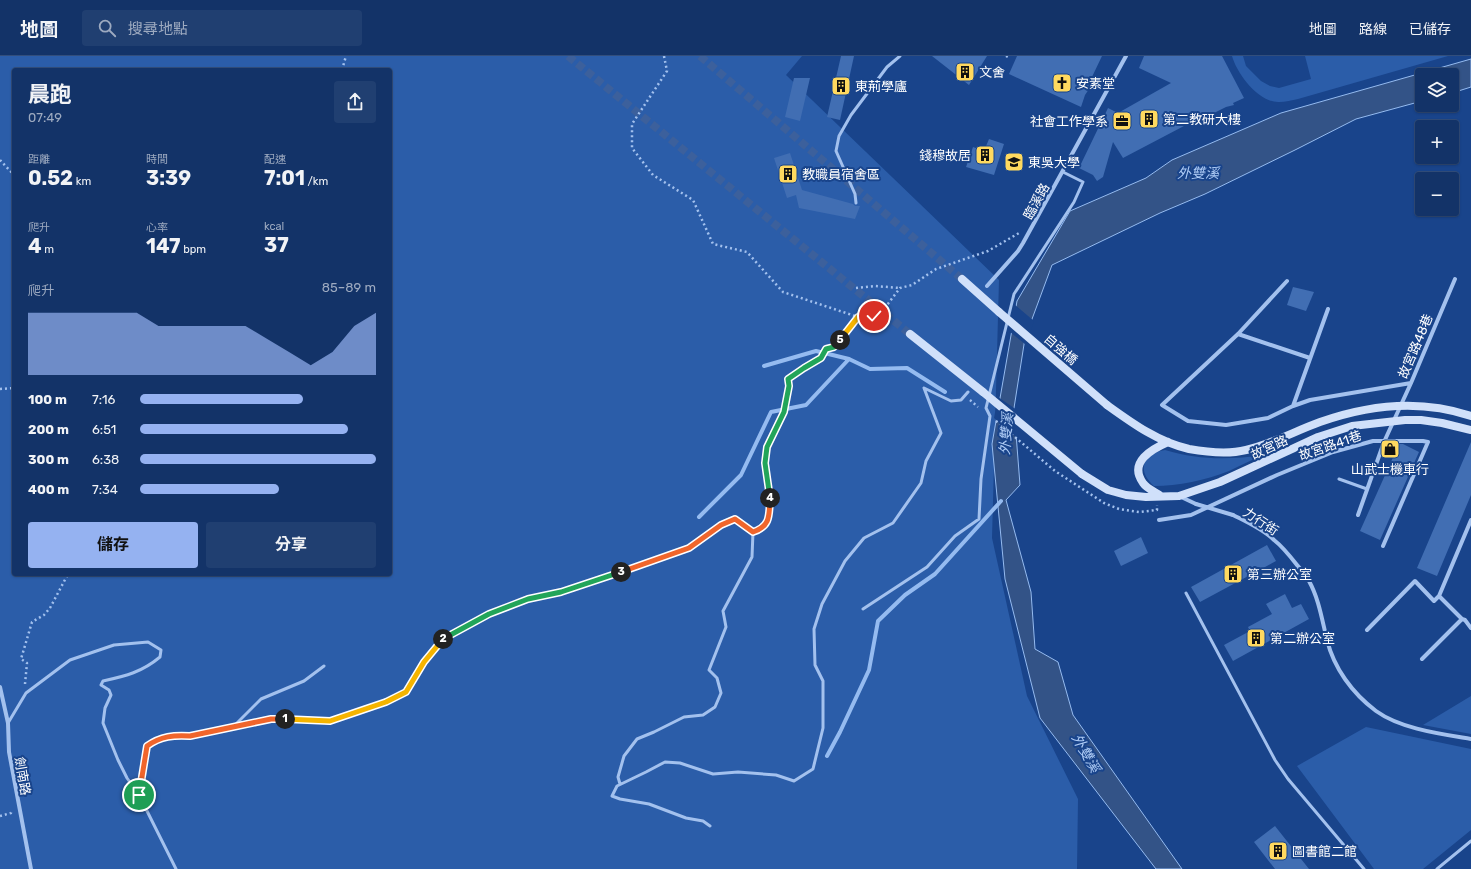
<!DOCTYPE html>
<html lang="zh-TW">
<head>
<meta charset="utf-8">
<style>
  :root { --surface:#133368; --page:#203f71; --text:#f1f3f6; --muted:#9daac0; --line:#324e7c; --accent:#95b2f1 }
  body { margin:0; font-family:Rubik,"Noto Sans TC",sans-serif; background:var(--page); color:var(--text); height:100vh; display:flex; flex-direction:column; font-size:15px; white-space:nowrap }
  * { box-sizing:border-box; margin:0 }
  p { font-size:13px; color:var(--muted) }
  .icon { flex:none; width:22px; height:22px; fill:none; stroke:currentColor; stroke-width:2; stroke-linecap:round; stroke-linejoin:round }
  .map { position:relative; flex:1; overflow:hidden }
  .drawer { position:absolute; left:12px; top:12px; width:380px; height:508px; display:flex; flex-direction:column; background:var(--surface); border-radius:4px; box-shadow:0 1px 3px #0004,0 0 0 1px var(--line) }
  .drawer>* { flex:none }
  .buttons { position:absolute; left:1415px; top:12px; display:grid; gap:8px }
  .buttons a { display:grid; place-items:center; width:44px; height:44px; border-radius:4px; background:var(--surface); box-shadow:0 1px 3px #0004,0 0 0 1px var(--line); font-size:20px }
  .pin { position:absolute; display:grid; place-items:center; width:34px; height:34px; color:#fff; margin:-17px; border:2px solid #fff; border-radius:50%; box-shadow:0 1px 4px #0007 }
  .km { position:absolute; width:20px; height:20px; margin:-10px; border-radius:50%; background:#222; color:#fff; font-size:11px; line-height:20px; text-align:center }
  .round { display:grid; place-items:center; flex:none; width:42px; height:42px; border-radius:4px; background:var(--page) }
  .overview { display:flex; align-items:center; justify-content:space-between; height:68px; padding:0 16px }
  h1 { font-size:22px; font-weight:700; line-height:30px }
  .metrics { display:grid; grid-template-columns:repeat(3,1fr); gap:6px; height:68px; padding:4px 16px }
  .metrics div { display:grid; align-content:center }
  .metrics b { font-size:20px; font-weight:700 }
  .metrics small { font-size:11px; font-weight:400 }
  .metrics p { font-size:11px }
  .chart { height:112px; padding:8px 16px }
  .chart p { display:flex; justify-content:space-between }
  .chart svg { width:100%; height:72px; margin-top:4px; fill:var(--accent); opacity:.7 }
  .cta { display:flex; gap:8px; margin-top:auto; padding:8px 16px }
  .cta a { flex:1; height:46px; border-radius:4px; background:var(--accent); color:#111; font-size:16px; font-weight:700; line-height:46px; text-align:center }
  .cta a+a { background:var(--page); color:var(--text) }
  ul { padding:0 16px; list-style:none; font-size:13px }
  li { display:grid; grid-template-columns:64px 48px 1fr; align-items:center; height:30px }
  li i { height:10px; border-radius:5px; background:var(--accent) }
  header { display:flex; align-items:center; gap:24px; box-sizing:border-box; height:56px; padding:0 20px; background:var(--surface); border-bottom:1px solid var(--line) }
  header strong { font-size:19px }
  nav { display:flex; gap:22px; margin-inline-start:auto; font-size:14px }
  .search { width:280px; height:36px; background:var(--page); display:flex; align-items:center; gap:10px; box-sizing:border-box; padding:0 14px; border-radius:4px; color:var(--muted); font-size:15px }
  .map>svg:first-child { display:block }
</style>
</head>
<body>
<header>
<strong>地圖</strong>
<div class="search"><svg class="icon" aria-label="search" viewBox="0 0 24 24"><circle cx="10" cy="10" r="6"/><path d="M15 15l6 6"/></svg>搜尋地點</div>
<nav><a>地圖</a><a>路線</a><a>已儲存</a></nav>
</header>
<div class="map">
<svg width="1471" height="813" viewBox="0 0 1471 813">
  <rect width="100%" height="100%" fill="#19448b"/>
  <!-- green -->
  <path fill="#2b5da9" fill-rule="evenodd" d="M 0,0 L 802,0 L 786,19 L 999,224 L 992,482 L 1027,640 L 1078,743 L 1077,813 L 0,813 ZM 14,14 L 390,14 L 390,518 L 14,518 Z
    M 1232,0 L 1243,0 L 1246,10 L 1261,25 L 1270,30 L 1279,32 L 1311,23 L 1305,0 L 1448,0 L 1298,43 C 1292,44 1285,46 1279,46 C 1259,47 1237,18 1232,0 Z
    M 1165,394 C 1198,404 1229,404 1263,399 C 1251,404 1240,410 1229,415 C 1206,424 1178,430 1154,430 C 1136,414 1143,398 1165,394 Z
    M 1471,640 L 1471,678 L 1423,669 Z
    M 1366,671 L 1471,693 L 1471,774 L 1423,813 L 1374,813 L 1297,710 Z"/>
  <!-- water -->
  <path fill="#335387" stroke="#95bbf0" d="M 1471,3 L 1471,31 L 1452,37 L 1452,19 L 1422,19 L 1422,45 L 1356,63 L 1295,94 L 1205,138 L 1160,157 L 1052,209 L 1025,282 L 1014,352 L 1020,429 L 1006,444 L 1031,536 L 1035,593 L 1058,606 L 1073,659 L 1182,813 L 1156,813 L 1040,662 L 1005,523 L 992,388 L 1017,245 L 1070,155 L 1146,122 L 1172,104 L 1281,57 Z"/>
  <!-- pier -->
  <path fill="#19448b" d="M 1014,248 L 1034,265 L 1026,289 L 1009,275 Z
    M 998,341 L 1017,354 L 1019,384 L 994,362 Z"/>
  <g fill="none" stroke-linecap="round" stroke-linejoin="round">
    <!-- stream -->
    <path stroke="#95bbf0" stroke-width="4" d="M 764,310 L 816,295 L 849,303
      M 699,461 L 741,419 L 771,356 L 806,349 L 849,303 L 870,313 L 907,312 L 945,336
      M 827,700 L 840,676 L 869,614 L 878,565 L 905,539 L 935,518 L 1001,445"/>
  </g>
  <!-- building -->
  <path fill="#416eb3" d="M 841,0 L 854,0 L 840,64 L 827,61 Z
    M 932,0 L 987,0 L 969,29 Z
    M 1017,0 L 1102,0 L 1091,23 L 1095,24 L 1085,39 L 1081,51 L 1009,18 Z
    M 1144,0 L 1222,0 L 1244,42 L 1233,47 L 1234,49 L 1226,51 L 1204,62 L 1203,60 L 1123,102 L 1113,86 L 1103,121 L 1097,125 L 1093,119 L 1079,112 L 1108,52 L 1118,57 L 1171,27 L 1139,12 Z
    M 794,22 L 810,22 L 800,65 L 785,61 Z
    M 989,83 L 1004,88 L 994,119 L 966,111 L 973,91 L 984,95 Z
    M 790,97 L 802,134 L 853,148 L 855,150 L 860,150 L 855,163 L 799,152 L 796,139 L 787,142 L 774,102 Z
    M 1293,231 L 1314,236 L 1306,255 L 1287,249 Z
    M 1471,386 L 1471,439 L 1437,520 L 1417,512 Z
    M 1399,388 L 1403,388 L 1419,396 L 1380,484 L 1360,475 Z
    M 1141,481 L 1148,497 L 1121,510 L 1114,495 Z
    M 1267,489 L 1276,505 L 1200,546 L 1191,531 Z
    M 1285,538 L 1292,552 L 1301,548 L 1309,563 L 1233,605 L 1224,589 L 1250,575 L 1248,571 L 1272,558 L 1266,548 Z
    M 1275,770 L 1309,813 L 1275,813 L 1254,786 Z"/>
  <g fill="none" stroke-linecap="round" stroke-linejoin="round">
    <!-- secondary-tunnel -->
    <path stroke="#3c609c" stroke-width="8" stroke-dasharray="8 4" stroke-linecap="butt" d="M 568,0 L 910,278
      M 700,0 L 962,223"/>
    <!-- path -->
    <path stroke="#a3c1ee" stroke-width="2.5" stroke-dasharray="2 3" stroke-linecap="butt" d="M 664,0 L 667,15 L 632,68 L 632,92 L 653,119 L 693,144 L 713,188 L 747,196 L 783,236 L 858,261
      M 1006,0 L 1008,1
      M 342,14 L 346,0
      M 0,104 L 14,119
      M 856,232 L 875,230 L 900,232
      M 0,333 L 14,332
      M 970,344 L 978,351
      M 996,365 L 1055,415 L 1104,447 L 1119,453 L 1139,456 L 1157,454 L 1157,449
      M 760,474 C 780,459 765,427 765,407 C 765,394 771,381 777,370 C 779,365 783,361 784,356 C 788,347 790,333 788,323 L 804,312 L 821,302 L 826,293 L 834,291 L 845,279 L 858,261 L 874,260 L 881,257 L 900,232 L 912,229 L 936,213 L 988,195 L 1019,177
      M 25,628 L 27,607 L 21,603 L 32,566 L 44,559 L 50,552 L 68,518
      M 0,760 L 11,757 L 11,755"/>
    <!-- service -->
    <path stroke="#a3c1ee" stroke-width="3" d="M 856,147 L 855,138 L 836,95 L 839,80 L 851,59 L 887,11 L 900,0
      M 1339,423 L 1367,433
      M 1186,537 L 1275,704 L 1288,723 L 1364,813
      M 863,553 L 927,511 L 955,480 L 979,463 L 981,423 L 990,360 L 986,352 L 1014,238 L 1074,146 L 1083,126 L 1063,116
      M 8,667 L 26,637 L 70,604 L 114,589 L 148,586 L 161,594 L 160,601 C 142,616 126,620 103,625 L 101,629 L 109,634 L 111,639 L 105,652 L 103,667 L 118,704 L 127,722 L 139,739 L 147,691 C 161,680 174,679 190,680 L 271,663 L 330,665 L 386,646 L 406,636 L 424,606 L 444,582 L 489,558 L 528,543 L 561,536 L 689,492 L 721,469 L 735,463 L 753,476 L 752,501 L 723,555 L 726,571 L 709,614 L 717,622 L 721,637 L 715,651 L 703,659 L 684,661 L 654,676 L 637,683 L 624,700 L 618,721 L 620,728
      M 233,671 L 261,643 L 304,625 L 324,610
      M 139,739 L 176,813
      M 710,770 L 703,765 L 686,762 L 649,748 L 620,743 L 612,740 L 617,730 L 646,716 L 665,706 L 680,707 L 713,718 L 738,716 L 776,719 L 794,725 L 813,713 L 823,672 L 823,625 L 815,609 L 814,573 L 822,548 L 845,505 L 864,482 L 893,467 L 921,427 L 926,405 L 941,377 L 924,332 L 951,345 L 961,344 L 968,336
      M 1437,813 L 1471,785"/>
    <!-- minor -->
    <path stroke="#a3c1ee" stroke-width="4" d="M 1287,225 L 1238,278 L 1162,349 L 1188,365 L 1226,369 L 1268,362 L 1293,350 L 1310,344 L 1411,327
      M 987,230 L 1018,195 L 1023,187 L 1126,0
      M 1238,278 L 1310,302
      M 1293,350 L 1328,253
      M 1179,440 L 1196,448
      M 1233,459 C 1247,466 1263,473 1274,484 C 1283,491 1290,500 1297,509 C 1301,514 1306,519 1309,525 C 1319,543 1322,564 1327,584 C 1334,612 1352,637 1376,655 C 1401,673 1441,678 1471,683
      M 1358,459 L 1384,386 L 1411,327 L 1455,223
      M 1159,464 L 1191,459 L 1277,419 L 1333,396 L 1373,385 L 1423,385 L 1428,386 L 1383,490
      M 1439,540 L 1462,563 L 1465,564 L 1471,572
      M 1367,574 L 1415,525 L 1434,545 L 1439,540 L 1471,464
      M 1422,603 L 1462,563
      M 0,631 L 8,667 L 9,696 L 31,813"/>
    <!-- secondary -->
    <path stroke="#d0e0fa" stroke-width="8" d="M 962,223 L 999,256
      M 910,278 L 983,336
      M 1107,349 C 1132,367 1158,386 1189,393 C 1206,396 1230,398 1246,394 C 1272,388 1295,375 1320,366 C 1368,349 1421,343 1471,360
      M 1082,418 L 1108,434 L 1126,439 L 1146,441 L 1179,440 L 1220,426 L 1318,381 L 1352,370 L 1405,364 L 1421,364 L 1442,367 L 1471,374
      M 1161,440 C 1156,436 1147,433 1143,427 C 1128,406 1152,393 1168,386"/>
    <!-- minor-bridge -->
    <path stroke="#a3c1ee" stroke-width="4" d="M 1196,448 L 1233,459"/>
    <!-- secondary-bridge -->
    <path stroke="#d0e0fa" stroke-width="8" d="M 999,256 L 1107,349
      M 983,336 L 1082,418"/>
  </g>
  <g fill="none" stroke-linecap="round" stroke-linejoin="round">
    <defs>
      <path id="split-1" d="M 139,739 L 147,690 C 161,680 174,679 190,680 L 271,663 L 285,663"/>
      <path id="split-2" d="M 285,663 L 330,665 L 386,646 L 406,636 L 424,606 L 443,583"/>
      <path id="split-3" d="M 443,583 L 489,558 L 528,543 L 561,536 L 621,516"/>
      <path id="split-4" d="M 621,516 L 689,492 L 721,469 L 735,463 L 753,476 C 771,470 769,459 770,442"/>
      <path id="split-5" d="M 770,442 L 765,407 L 767,391 L 784,356 L 789,330 L 788,323 L 804,312 L 821,302 L 826,293 L 834,291 L 840,284"/>
      <path id="split-6" d="M 840,284 L 858,261 L 874,260"/>
    </defs>
    <!-- split-1 casing -->
    <use href="#split-1" stroke="#fff" stroke-width="8"/>
    <!-- split-2 casing -->
    <use href="#split-2" stroke="#fff" stroke-width="8"/>
    <!-- split-3 casing -->
    <use href="#split-3" stroke="#fff" stroke-width="8"/>
    <!-- split-4 casing -->
    <use href="#split-4" stroke="#fff" stroke-width="8"/>
    <!-- split-5 casing -->
    <use href="#split-5" stroke="#fff" stroke-width="8"/>
    <!-- split-6 casing -->
    <use href="#split-6" stroke="#fff" stroke-width="8"/>
    <!-- split-1 -->
    <use href="#split-1" stroke="#f0652b" stroke-width="5"/>
    <!-- split-2 -->
    <use href="#split-2" stroke="#f5b400" stroke-width="5"/>
    <!-- split-3 -->
    <use href="#split-3" stroke="#22a559" stroke-width="5"/>
    <!-- split-4 -->
    <use href="#split-4" stroke="#f0652b" stroke-width="5"/>
    <!-- split-5 -->
    <use href="#split-5" stroke="#22a559" stroke-width="5"/>
    <!-- split-6 -->
    <use href="#split-6" stroke="#f5b400" stroke-width="5"/>
  </g>
  <!-- icons -->
  <defs>
    <symbol id="building-square" viewBox="-11 -11 22 22"><rect x="-9" y="-9" width="18" height="18" rx="4" fill="#ffd95f" stroke="#19448b"/><path d="M-4-6H4V6H1V3H-1V6H-4ZM-2.5-4.3h1.7v1.8h-1.7ZM.8-4.3h1.7v1.8H.8ZM-2.5-1h1.7V.8h-1.7ZM.8-1h1.7V.8H.8Z" fill="#111"/></symbol>
    <symbol id="church-square" viewBox="-11 -11 22 22"><rect x="-9" y="-9" width="18" height="18" rx="4" fill="#ffd95f" stroke="#19448b"/><path d="M-1.2-6h2.4v3.5h3.3v2.4h-3.3V6h-2.4V-.1h-3.3v-2.4h3.3Z" fill="#111"/></symbol>
    <symbol id="office-square" viewBox="-11 -11 22 22"><rect x="-9" y="-9" width="18" height="18" rx="4" fill="#ffd95f" stroke="#19448b"/><path d="M-6-3h4V-5.5h4V-3h4V5H-6ZM-1-4.5V-3h2v-1.5ZM-6 0V1H6V0Z" fill="#111"/></symbol>
    <symbol id="university-square" viewBox="-11 -11 22 22"><rect x="-9" y="-9" width="18" height="18" rx="4" fill="#ffd95f" stroke="#19448b"/><path d="M0-5L7-2L0 1L-7-2ZM-4 1L0 2.5L4 1V4Q0 6-4 4Z" fill="#111"/></symbol>
    <symbol id="shop-square" viewBox="-11 -11 22 22"><rect x="-9" y="-9" width="18" height="18" rx="4" fill="#ffd95f" stroke="#19448b"/><path d="M-5-2.5h2.3a2.7 3.5 0 0 1 5.4 0H5L5.5 6h-11ZM-1.5-2.5h3a1.5 2.3 0 0 0-3 0Z" fill="#111"/></symbol>
  </defs>
  <g fill-rule="evenodd">
    <use href="#building-square" x="954" y="5" width="22" height="22"/>
    <use href="#church-square" x="1051" y="16" width="22" height="22"/>
    <use href="#building-square" x="830" y="19" width="22" height="22"/>
    <use href="#building-square" x="1138" y="52" width="22" height="22"/>
    <use href="#office-square" x="1111" y="54" width="22" height="22"/>
    <use href="#building-square" x="974" y="88" width="22" height="22"/>
    <use href="#university-square" x="1003" y="95" width="22" height="22"/>
    <use href="#building-square" x="777" y="107" width="22" height="22"/>
    <use href="#shop-square" x="1379" y="382" width="22" height="22"/>
    <use href="#building-square" x="1222" y="507" width="22" height="22"/>
    <use href="#building-square" x="1245" y="571" width="22" height="22"/>
    <use href="#building-square" x="1267" y="784" width="22" height="22"/>
  </g>
  <g text-anchor="middle" stroke-width="4" stroke-linejoin="round" paint-order="stroke">
    <!-- poi labels -->
    <g font-size="13" fill="#fff" stroke="#19448b" text-anchor="start">
      <text x="979" y="21">文舍</text>
      <text x="1076" y="32">安素堂</text>
      <text x="855" y="35">東荊學廬</text>
      <text x="1163" y="68">第二教研大樓</text>
      <text x="1108" y="70" text-anchor="end">社會工作學系</text>
      <text x="971" y="104" text-anchor="end">錢穆故居</text>
      <text x="1028" y="111">東吳大學</text>
      <text x="802" y="123">教職員宿舍區</text>
      <text x="1390" y="418" text-anchor="middle">山武士機車行</text>
      <text x="1247" y="523">第三辦公室</text>
      <text x="1270" y="587">第二辦公室</text>
      <text x="1292" y="800">圖書館二館</text>
    </g>
    <!-- street labels -->
    <g font-size="13" fill="#fff" stroke="#19448b">
      <text transform="translate(1036 145) rotate(-61)" y="5">臨溪路</text>
      <text transform="translate(1415 290) rotate(-67)" y="5">故宮路48巷</text>
      <text transform="translate(1061 293) rotate(41)" y="5">自強橋</text>
      <text transform="translate(1330 389) rotate(-19)" y="5">故宮路41巷</text>
      <text transform="translate(1269 391) rotate(-25)" y="5">故宮路</text>
      <text transform="translate(1261 465) rotate(33)" y="5">力行街</text>
      <text transform="translate(23 720) rotate(80)" y="5">劍南路</text>
    </g>
    <!-- water labels -->
    <g font-size="14" font-style="italic" fill="#aecbf5" stroke="#19448b">
      <text x="1198" y="122">外雙溪</text>
      <text transform="translate(1006 378) rotate(-85)" y="5">外雙溪</text>
      <text transform="translate(1086 697) rotate(60)" y="5">外雙溪</text>
    </g>
  </g>
</svg>
<div class="buttons">
<a><svg class="icon" aria-label="layers" viewBox="0 0 24 24"><path d="M12 4l9 5-9 5-9-5zM3 14l9 5 9-5"/></svg></a>
<a>+</a>
<a>−</a>
</div>
<div class="pin" style="left:139px;top:739px;background:#1e9e55"><svg class="icon" aria-label="arrive" viewBox="0 0 24 24"><path d="M6 21V4h12l-3 4 3 4H6"/></svg></div>
<div class="pin" style="left:874px;top:260px;background:#d93025"><svg class="icon" aria-label="check" viewBox="0 0 24 24"><path d="M5 12l5 5 9-10"/></svg></div>
<b class="km" style="left:285px;top:663px">1</b>
<b class="km" style="left:443px;top:583px">2</b>
<b class="km" style="left:621px;top:516px">3</b>
<b class="km" style="left:770px;top:442px">4</b>
<b class="km" style="left:840px;top:284px">5</b>
<section class="drawer">
<div class="overview"><div><h1>晨跑</h1><p>07:49</p></div><a class="round"><svg class="icon" aria-label="share" viewBox="0 0 24 24"><path d="M12 15V3M7 8l5-5 5 5M5 13v7h14v-7"/></svg></a></div>
<div class="metrics">
<div><p>距離</p><b>0.52<small> km</small></b></div>
<div><p>時間</p><b>3:39</b></div>
<div><p>配速</p><b>7:01<small> /km</small></b></div>
</div>
<div class="metrics">
<div><p>爬升</p><b>4<small> m</small></b></div>
<div><p>心率</p><b>147<small> bpm</small></b></div>
<div><p>kcal</p><b>37</b></div>
</div>
<div class="chart"><p><span>爬升</span>85–89 m</p>
<svg viewBox="0 0 160 44" preserveAspectRatio="none"><path d="M0 44V6L10 6L20 6L30 6L40 6L50 6L60 14L70 14L80 14L90 14L100 14L110 22L120 30L130 38L140 30L150 14L160 6V44z"/></svg>
</div>
<ul>
<li><b>100 m</b>7:16<i style="width:69%"></i></li>
<li><b>200 m</b>6:51<i style="width:88%"></i></li>
<li><b>300 m</b>6:38<i style="width:100%"></i></li>
<li><b>400 m</b>7:34<i style="width:59%"></i></li>
</ul>
<div class="cta"><a>儲存</a><a>分享</a></div>
</section>
</div>
</body>
</html>
